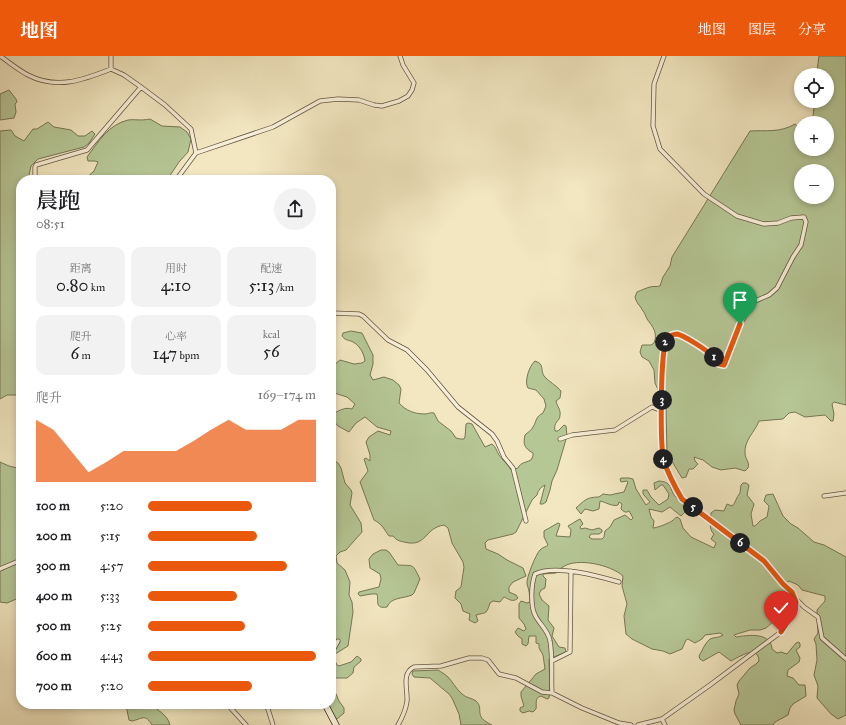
<!DOCTYPE html>
<html lang="zh">
<head>
<meta charset="utf-8">
<style>
  :root { --surface:#fff; --page:#f2f2f2; --text:#202124; --muted:#757577; --accent:#ea580c }
  body { margin:0; font-family:"IM FELL Great Primer","Noto Serif SC",serif; background:var(--page); color:var(--text); height:100vh; display:flex; flex-direction:column; font-size:15px; white-space:nowrap }
  * { box-sizing:border-box; margin:0 }
  p { font-size:13px; color:var(--muted) }
  .icon { flex:none; width:22px; height:22px; fill:none; stroke:currentColor; stroke-width:2; stroke-linecap:round; stroke-linejoin:round }
  .map { position:relative; flex:1; overflow:hidden }
  .details { position:absolute; left:16px; top:119px; width:320px; height:534px; display:flex; flex-direction:column; background:var(--surface); border-radius:16px; box-shadow:0 2px 6px #0003 }
  .details>* { flex:none }
  .fabs { position:absolute; left:794px; top:12px; display:grid; gap:8px }
  .fabs a { display:grid; place-items:center; width:40px; height:40px; border-radius:50%; background:var(--surface); box-shadow:0 2px 6px #0003; font-size:20px }
  .pin { position:absolute; display:grid; place-items:center; width:34px; height:34px; color:#fff; margin:-41px -17px; border-radius:50% 50% 50% 0; rotate:-45deg; box-shadow:0 0 4px #0007 }
  .pin .icon { rotate:45deg }
  .km { position:absolute; width:20px; height:20px; margin:-10px; border-radius:50%; background:#222; color:#fff; font-size:11px; line-height:20px; text-align:center }
  .round { display:grid; place-items:center; flex:none; width:42px; height:42px; border-radius:21px; background:var(--page) }
  .overview { display:flex; align-items:center; justify-content:space-between; height:68px; padding:0 20px }
  h1 { font-size:22px; font-weight:600; line-height:30px }
  .figures { display:grid; grid-template-columns:repeat(3,1fr); gap:6px; height:68px; padding:4px 20px }
  .figures div { display:grid; align-content:center; border-radius:10px; background:var(--page); text-align:center }
  .figures b { font-size:17px; font-weight:600 }
  .figures small { font-size:11px; font-weight:400 }
  .figures p { font-size:11px }
  .chart { height:112px; padding:8px 20px }
  .chart p { display:flex; justify-content:space-between }
  .chart svg { width:100%; height:72px; margin-top:4px; fill:var(--accent); opacity:.7 }
  ul { padding:0 20px; list-style:none; font-size:13px }
  li { display:grid; grid-template-columns:64px 48px 1fr; align-items:center; height:30px }
  li i { height:10px; border-radius:5px; background:var(--accent) }
  header { display:flex; align-items:center; gap:24px; box-sizing:border-box; height:56px; padding:0 20px; background:var(--accent); color:#fff }
  header strong { font-size:19px }
  nav { display:flex; gap:22px; margin-inline-start:auto; font-size:14px }
  .map>svg:first-child { display:block }
</style>
</head>
<body>
<header>
<strong>地图</strong>
<nav><a>地图</a><a>图层</a><a>分享</a></nav>
</header>
<div class="map">
<svg width="846" height="669" viewBox="0 0 846 669">
  <rect width="100%" height="100%" fill="#f2e7c1"/>
  <filter id="stains"><feTurbulence type="fractalNoise" baseFrequency=".005" numOctaves="4"/><feColorMatrix values="0 0 0 0 .2 0 0 0 0 .09 0 0 0 0 .02 0 0 0 .5 -.17"/></filter>
  <radialGradient id="worn" r=".72"><stop offset=".6" stop-color="#630" stop-opacity="0"/><stop offset="1" stop-color="#630" stop-opacity=".3"/></radialGradient>
  <!-- green -->
  <path fill="#b6c796" stroke="#767656" fill-rule="evenodd" d="M 819,0 L 846,0 L 846,349 L 834,346 L 832,348 L 834,358 L 833,365 L 831,365 L 825,359 L 805,361 L 795,356 L 789,357 L 783,363 L 759,365 C 755,376 744,384 745,397 C 745,403 750,406 748,412 L 745,415 L 735,412 L 721,414 L 712,411 L 703,404 L 694,401 L 695,405 L 698,408 L 693,413 L 689,413 L 686,421 L 682,422 L 667,397 L 666,351 L 655,327 L 654,314 L 649,305 L 642,301 L 640,296 L 642,289 L 651,289 L 654,287 C 658,277 653,271 647,263 C 646,261 645,257 643,255 C 640,249 636,247 635,241 L 637,236 C 642,234 646,232 650,231 C 654,230 656,231 660,230 L 663,221 L 670,210 L 672,201 L 750,75 C 766,74 780,77 795,68 L 801,73 L 801,93 L 827,93 L 827,67 L 812,67 L 815,45 L 827,45 L 827,19 L 818,19 L 817,15 ZM 801,115 L 827,115 L 827,141 L 801,141 Z
    M 9,34 L 16,43 L 17,46 L 15,48 L 16,56 L 14,62 L 0,64 L 0,38 Z
    M 150,63 L 162,70 L 180,71 L 187,76 L 191,83 L 188,96 L 179,106 L 167,124 L 84,124 L 94,115 L 98,106 L 95,105 L 88,105 L 87,101 C 99,85 108,69 128,64 C 135,63 140,65 150,63 Z
    M 48,66 L 54,71 L 71,74 L 78,80 L 85,80 L 92,75 L 95,78 L 89,87 L 84,91 L 38,103 L 31,110 L 28,124 L 21,124 L 21,339 L 7,339 L 0,343 L 0,75 L 11,74 L 15,80 L 24,85 L 33,73 L 37,73 Z
    M 351,275 L 362,277 L 373,299 L 373,308 L 370,319 L 373,324 L 384,321 L 393,324 L 399,329 L 401,333 L 399,347 C 406,355 415,358 425,358 C 429,358 430,356 434,357 L 438,365 L 451,375 L 456,382 L 460,383 L 464,383 L 465,381 L 466,368 L 468,367 L 472,368 L 485,391 L 492,388 C 496,391 496,394 499,399 C 503,405 508,408 511,414 L 518,412 C 521,406 525,407 531,404 L 533,400 L 533,397 C 524,392 523,388 525,379 C 528,376 531,375 533,371 C 537,365 535,361 543,357 L 546,350 L 544,343 L 536,334 L 528,332 C 524,326 529,310 535,305 C 545,308 540,314 544,320 C 549,326 556,329 561,335 L 560,342 L 556,345 C 557,350 561,354 560,359 C 560,366 553,365 555,375 L 558,375 L 564,369 L 566,370 L 567,380 L 557,414 L 552,425 L 550,434 L 546,446 L 543,448 L 540,448 L 545,429 C 541,431 538,434 537,439 L 532,444 L 516,476 L 513,478 L 488,484 L 485,487 L 486,493 L 498,498 L 507,504 L 523,512 L 526,520 L 513,526 L 509,531 L 509,536 L 516,539 L 518,542 C 513,547 509,543 504,541 L 500,546 L 493,545 L 490,547 C 486,558 488,556 476,559 L 478,565 L 475,567 L 469,564 L 470,558 L 463,555 L 461,548 L 455,542 L 456,535 L 461,531 L 464,511 L 463,506 L 452,487 L 448,472 L 444,469 C 424,472 427,492 404,486 C 399,485 396,484 393,480 L 389,480 C 384,473 382,468 374,464 L 360,426 L 368,415 L 364,403 L 366,402 L 370,405 L 370,399 L 366,386 L 369,381 L 378,375 L 390,379 L 391,375 L 377,371 L 365,361 L 356,367 L 349,376 L 338,370 L 332,363 L 333,358 C 340,354 345,351 352,353 L 355,348 L 347,341 L 331,336 L 331,309 L 334,309 L 340,304 L 354,308 L 362,307 L 365,305 C 364,297 359,288 351,285 C 347,284 345,284 342,280 L 343,277 Z
    M 331,402 L 338,407 L 341,412 L 345,427 L 351,434 L 352,437 L 350,449 L 361,467 L 362,476 L 346,494 L 340,496 L 336,500 L 337,507 L 345,514 L 350,526 L 349,539 L 352,546 L 353,556 L 348,590 L 335,598 L 333,601 L 337,609 L 339,610 L 351,606 L 357,600 L 361,603 L 361,605 L 354,611 L 353,617 L 347,622 L 331,622 Z
    M 0,406 L 9,410 L 21,413 L 21,541 L 7,547 L 0,546 Z
    M 621,422 L 629,422 L 633,423 L 636,433 L 646,449 L 650,446 L 643,438 L 643,434 L 647,434 L 651,441 L 659,449 L 668,443 L 669,438 L 663,429 L 661,429 L 655,434 L 654,427 L 659,425 C 674,426 669,436 677,442 C 678,444 680,444 682,445 L 685,456 L 681,460 L 670,451 L 662,456 L 649,453 L 651,461 L 654,465 L 653,472 C 657,472 669,467 672,465 C 674,463 675,462 677,461 L 680,463 L 683,472 L 691,481 L 714,492 L 716,487 L 711,483 L 714,478 C 708,473 711,464 711,457 L 715,454 L 724,455 L 727,448 L 732,450 C 736,447 736,441 740,437 L 741,429 L 743,427 L 746,427 L 749,429 L 747,439 L 754,448 L 751,458 L 753,470 L 755,470 L 760,465 L 767,461 L 769,450 L 764,445 L 766,439 L 773,438 L 783,460 L 791,468 L 798,472 L 814,486 L 824,489 L 846,501 L 846,659 L 838,663 L 831,658 L 817,642 L 818,630 L 814,619 L 817,604 L 816,588 L 814,583 L 818,577 L 817,554 L 825,545 L 825,540 L 802,534 L 798,529 L 789,525 L 786,527 L 784,537 L 782,539 L 784,543 L 788,542 L 792,550 L 791,553 L 782,552 L 783,557 L 781,561 L 774,565 L 766,572 L 760,574 L 750,574 L 734,579 L 736,581 C 748,579 771,576 772,593 L 777,597 L 781,596 L 787,598 L 796,587 L 799,586 L 800,588 L 800,591 L 796,594 L 800,602 L 799,606 L 788,614 L 787,620 L 793,622 L 799,629 L 805,629 L 806,640 L 793,648 L 790,652 L 788,659 L 775,666 L 773,669 L 741,669 L 735,658 L 734,654 L 736,645 L 739,638 L 737,629 L 739,625 L 750,612 L 756,608 L 759,605 C 758,588 739,601 731,605 L 719,596 L 703,605 L 700,603 L 699,600 C 702,595 705,587 710,583 C 714,581 719,582 723,579 L 720,577 L 705,579 L 702,583 L 695,587 L 688,583 L 686,584 L 682,593 L 670,598 L 663,595 L 652,593 L 632,583 L 626,578 L 624,560 L 627,548 L 622,530 L 623,520 C 611,509 577,501 563,511 C 560,512 558,515 556,517 L 543,518 L 543,520 L 546,523 L 545,532 L 541,534 L 539,538 L 542,544 L 549,550 L 548,564 L 554,572 L 552,580 L 559,591 L 565,592 L 566,596 L 549,603 L 550,635 L 549,642 L 547,643 L 541,640 C 534,642 537,648 536,653 L 533,656 L 529,655 L 523,657 L 520,655 L 520,652 L 524,650 L 521,640 L 521,636 L 536,618 L 545,613 L 543,599 L 539,592 L 539,588 L 536,587 L 536,580 L 529,580 L 528,588 L 526,590 L 522,588 L 522,583 L 518,580 L 515,576 L 518,572 L 524,575 L 526,573 L 524,568 L 519,562 L 519,548 L 521,545 L 527,547 L 530,546 C 530,539 529,534 527,528 C 526,522 536,498 540,494 C 543,491 546,491 548,489 L 544,481 L 544,475 L 558,467 L 560,468 L 556,480 L 570,481 L 571,474 L 568,470 L 578,464 L 580,463 L 583,468 L 580,471 L 581,473 L 585,472 L 592,474 L 599,472 L 602,474 L 602,476 L 599,478 L 591,478 L 589,481 L 592,483 L 602,483 L 604,481 L 605,475 L 610,471 L 614,464 L 625,459 L 631,464 L 633,462 L 629,455 C 626,457 624,456 621,453 L 622,448 L 619,446 L 618,449 C 613,451 605,446 600,445 L 599,453 L 593,455 L 585,453 L 581,458 L 576,452 C 584,445 586,441 599,441 L 603,438 L 610,439 L 624,436 L 628,426 L 627,425 L 621,426 L 620,423 Z
    M 381,494 L 386,494 L 389,496 L 398,509 C 415,510 412,507 420,523 L 414,537 L 412,539 C 402,543 391,541 387,551 C 374,553 379,545 377,538 L 371,538 L 360,540 L 358,538 L 359,536 L 379,531 L 381,523 L 380,518 L 370,512 L 369,503 L 373,498 Z
    M 438,614 C 441,616 445,618 448,621 C 453,626 456,633 462,638 C 466,642 472,642 476,645 C 485,653 472,660 492,669 L 461,669 L 459,658 L 452,642 L 449,638 L 430,622 L 414,621 L 412,618 L 413,615 Z
    M 331,630 L 336,638 L 339,645 L 344,652 L 344,657 L 337,663 L 328,658 L 321,648 L 331,648 Z
    M 124,648 L 153,648 C 157,656 167,657 170,669 L 152,669 C 145,657 142,663 132,665 L 129,664 L 127,654 Z"/>
  <g fill="none" stroke-linecap="round" stroke-linejoin="round">
    <defs>
      <path id="street" d="M 0,0 C 9,6 18,14 28,19 C 57,34 83,24 111,13 L 124,19 L 141,31 L 165,49 L 191,73 L 196,97
        M 111,13 L 111,0
        M 35,124 L 35,111 L 36,109 L 87,94 L 141,31
        M 176,124 L 196,97 L 273,71 L 320,45 L 338,43 L 359,44 L 374,49 L 382,50 L 399,45 L 408,40 L 412,34 L 414,27 L 403,9 L 400,0
        M 331,257 L 359,258 L 363,260 L 388,284 L 407,294 L 427,314 L 458,351 L 492,378 L 497,385 L 504,401 L 513,412 L 526,465
        M 560,383 L 572,379 L 615,374 L 652,351 L 662,355
        M 824,440 L 846,437
        M 0,513 L 21,504
        M 795,542 L 804,551 L 818,561 L 822,582 L 846,603
        M 331,598 L 338,585
        M 552,605 L 570,596 L 571,515
        M 552,637 C 551,620 553,602 550,585 C 549,576 540,568 536,561 C 530,551 531,529 535,518 C 555,508 598,520 619,526
        M 227,648 L 246,669
        M 264,648 L 268,653 L 273,669
        M 662,663 L 665,669
        M 398,669 C 402,662 406,653 407,645 C 408,634 401,617 414,611 L 441,610 L 469,602 L 482,602 L 488,604 L 499,618 L 516,622 L 542,636 L 552,637 L 582,652 L 619,667 L 631,669
        M 638,669 L 662,663 L 710,629 L 781,576 L 795,554 L 796,546 L 792,536 L 783,528 L 764,505 L 682,443 C 675,431 668,418 664,405 C 660,392 660,290 667,283 C 669,280 674,278 677,278 C 683,279 707,294 711,299 C 714,301 716,305 719,309 L 724,309 L 740,268 L 753,246 L 769,239 L 777,232 L 793,201 L 801,189 L 806,166 L 804,161 L 791,162 L 778,167 L 764,168 L 737,160 L 704,138 L 660,93 L 653,70 L 654,28 L 664,0"/>
      <path id="secondary" d="M 325,648 L 336,669"/>
    </defs>
    <!-- street casing -->
    <use href="#street" stroke="#645642" stroke-width="5"/>
    <!-- secondary casing -->
    <use href="#secondary" stroke="#352617" stroke-width="7"/>
    <!-- street -->
    <use href="#street" stroke="#f7efd7" stroke-width="3.5"/>
    <!-- secondary -->
    <use href="#secondary" stroke="#f7efd7" stroke-width="5.5"/>
  </g>
  <g fill="none" stroke-linecap="round" stroke-linejoin="round">
    <defs>
      <path id="route" d="M 740,268 L 724,309 L 719,308 C 716,305 714,301 711,299 C 707,294 683,279 677,278 C 674,278 669,280 667,283 C 660,290 660,393 664,405 C 668,418 675,431 682,443 L 764,505 L 783,528 L 792,536 L 796,546 L 795,554 L 781,576"/>
    </defs>
    <!-- route casing -->
    <use href="#route" stroke="#fff" stroke-width="8"/>
    <!-- route -->
    <use href="#route" stroke="#ea580c" stroke-width="5"/>
  </g>
  <rect width="100%" height="100%" filter="url(#stains)"/>
  <rect width="100%" height="100%" fill="url(#worn)"/>
</svg>
<div class="fabs">
<a><svg class="icon" aria-label="locate" viewBox="0 0 24 24"><circle cx="12" cy="12" r="6"/><path d="M12 2v4M12 18v4M2 12h4M18 12h4"/></svg></a>
<a>+</a>
<a>−</a>
</div>
<div class="pin" style="left:740px;top:268px;background:#1e9e55"><svg class="icon" aria-label="arrive" viewBox="0 0 24 24"><path d="M6 21V4h12l-3 4 3 4H6"/></svg></div>
<div class="pin" style="left:781px;top:576px;background:#d93025"><svg class="icon" aria-label="check" viewBox="0 0 24 24"><path d="M5 12l5 5 9-10"/></svg></div>
<b class="km" style="left:714px;top:301px">1</b>
<b class="km" style="left:665px;top:286px">2</b>
<b class="km" style="left:662px;top:344px">3</b>
<b class="km" style="left:663px;top:403px">4</b>
<b class="km" style="left:693px;top:451px">5</b>
<b class="km" style="left:740px;top:487px">6</b>
<section class="details">
<div class="overview"><div><h1>晨跑</h1><p>08:51</p></div><a class="round"><svg class="icon" aria-label="share" viewBox="0 0 24 24"><path d="M12 15V3M7 8l5-5 5 5M5 13v7h14v-7"/></svg></a></div>
<div class="figures">
<div><p>距离</p><b>0.80<small> km</small></b></div>
<div><p>用时</p><b>4:10</b></div>
<div><p>配速</p><b>5:13<small> /km</small></b></div>
</div>
<div class="figures">
<div><p>爬升</p><b>6<small> m</small></b></div>
<div><p>心率</p><b>147<small> bpm</small></b></div>
<div><p>kcal</p><b>56</b></div>
</div>
<div class="chart"><p><span>爬升</span>169–174 m</p>
<svg viewBox="0 0 160 44" preserveAspectRatio="none"><path d="M0 44V6L10 12L20 25L30 38L40 32L50 25L60 25L70 25L80 25L90 19L100 12L110 6L120 12L130 12L140 12L150 6L160 6V44z"/></svg>
</div>
<ul>
<li><b>100 m</b>5:20<i style="width:62%"></i></li>
<li><b>200 m</b>5:15<i style="width:65%"></i></li>
<li><b>300 m</b>4:57<i style="width:83%"></i></li>
<li><b>400 m</b>5:33<i style="width:53%"></i></li>
<li><b>500 m</b>5:25<i style="width:58%"></i></li>
<li><b>600 m</b>4:43<i style="width:100%"></i></li>
<li><b>700 m</b>5:20<i style="width:62%"></i></li>
</ul>
</section>
</div>
</body>
</html>
